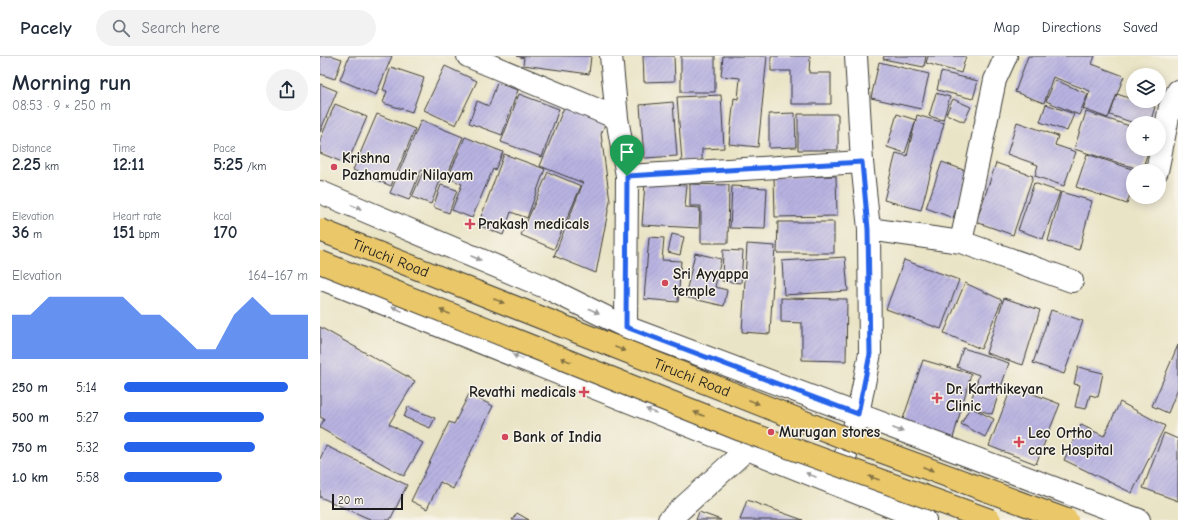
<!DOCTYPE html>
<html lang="en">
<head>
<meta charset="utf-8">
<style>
  :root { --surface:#fff; --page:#f2f2f3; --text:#1f2937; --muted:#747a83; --line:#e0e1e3; --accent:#2563eb }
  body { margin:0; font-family:"Comic Neue",sans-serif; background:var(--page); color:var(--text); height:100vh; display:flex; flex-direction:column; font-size:15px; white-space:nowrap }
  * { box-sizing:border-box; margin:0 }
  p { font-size:13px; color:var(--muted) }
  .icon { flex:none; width:22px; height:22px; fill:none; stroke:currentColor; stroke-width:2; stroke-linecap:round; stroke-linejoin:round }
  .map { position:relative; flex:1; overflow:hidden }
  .sheet { display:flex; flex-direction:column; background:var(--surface); width:320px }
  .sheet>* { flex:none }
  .fabs { position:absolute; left:806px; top:12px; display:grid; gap:8px }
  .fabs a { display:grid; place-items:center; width:40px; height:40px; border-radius:50%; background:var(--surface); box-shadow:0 2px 10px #0003; font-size:20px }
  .scale { position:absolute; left:12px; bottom:10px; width:71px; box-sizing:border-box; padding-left:4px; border:2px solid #1c1c1c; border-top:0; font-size:11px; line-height:14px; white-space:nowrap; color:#1c1c1c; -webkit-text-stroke:3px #f7f3e8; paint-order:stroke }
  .pin { position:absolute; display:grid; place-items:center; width:34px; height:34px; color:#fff; margin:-41px -17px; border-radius:50% 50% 50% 0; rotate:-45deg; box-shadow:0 0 4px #0007 }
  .pin .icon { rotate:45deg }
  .round { display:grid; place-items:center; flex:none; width:42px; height:42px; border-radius:21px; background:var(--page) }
  .head { display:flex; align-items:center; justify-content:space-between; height:68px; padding:0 12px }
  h1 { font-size:22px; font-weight:700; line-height:30px }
  .metrics { display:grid; grid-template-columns:repeat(3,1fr); gap:6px; height:68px; padding:4px 12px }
  .metrics div { display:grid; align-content:center }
  .metrics b { font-size:17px; font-weight:700 }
  .metrics small { font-size:11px; font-weight:400 }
  .metrics p { font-size:11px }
  .chart { height:112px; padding:8px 12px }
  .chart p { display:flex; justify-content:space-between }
  .chart svg { width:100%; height:72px; margin-top:4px; fill:var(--accent); opacity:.7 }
  ul { padding:0 12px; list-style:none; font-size:13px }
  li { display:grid; grid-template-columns:64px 48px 1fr; align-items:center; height:30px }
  li i { height:10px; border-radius:5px; background:var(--accent) }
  header { display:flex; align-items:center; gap:24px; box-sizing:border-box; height:56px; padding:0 20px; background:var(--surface); border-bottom:1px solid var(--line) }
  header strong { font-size:19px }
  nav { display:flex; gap:22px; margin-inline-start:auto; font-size:14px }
  .search { width:280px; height:36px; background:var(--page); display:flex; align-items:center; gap:10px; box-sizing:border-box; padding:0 14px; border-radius:22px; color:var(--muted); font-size:15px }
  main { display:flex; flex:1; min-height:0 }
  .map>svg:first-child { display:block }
</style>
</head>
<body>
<header>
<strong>Pacely</strong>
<div class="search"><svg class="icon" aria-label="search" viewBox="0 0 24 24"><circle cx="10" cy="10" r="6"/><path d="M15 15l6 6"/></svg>Search here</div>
<nav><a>Map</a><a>Directions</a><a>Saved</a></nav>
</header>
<main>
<section class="sheet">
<div class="head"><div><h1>Morning run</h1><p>08:53 · 9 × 250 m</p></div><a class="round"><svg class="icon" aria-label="share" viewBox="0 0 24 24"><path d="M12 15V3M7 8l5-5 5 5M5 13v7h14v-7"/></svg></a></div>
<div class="metrics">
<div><p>Distance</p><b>2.25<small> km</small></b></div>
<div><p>Time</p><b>12:11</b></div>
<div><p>Pace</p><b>5:25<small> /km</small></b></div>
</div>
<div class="metrics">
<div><p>Elevation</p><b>36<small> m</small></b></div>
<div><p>Heart rate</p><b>151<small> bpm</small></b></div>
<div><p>kcal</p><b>170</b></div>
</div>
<div class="chart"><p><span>Elevation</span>164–167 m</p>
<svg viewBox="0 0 160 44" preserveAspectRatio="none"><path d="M0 44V17L10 17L20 6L30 6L40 6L50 6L60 6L70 17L80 17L90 27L100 38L110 38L120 17L130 6L140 17L150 17L160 17V44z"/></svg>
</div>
<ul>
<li><b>250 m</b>5:14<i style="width:89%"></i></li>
<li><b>500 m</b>5:27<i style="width:76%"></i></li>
<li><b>750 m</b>5:32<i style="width:71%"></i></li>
<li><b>1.0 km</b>5:58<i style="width:53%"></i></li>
</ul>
</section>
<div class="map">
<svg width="858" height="464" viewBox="0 0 858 464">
  <defs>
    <pattern id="building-hatch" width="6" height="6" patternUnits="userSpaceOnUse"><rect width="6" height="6" fill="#b8b2e1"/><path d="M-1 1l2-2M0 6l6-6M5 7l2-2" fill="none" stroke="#9e98c0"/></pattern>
  </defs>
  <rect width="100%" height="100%" fill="#f7f3e8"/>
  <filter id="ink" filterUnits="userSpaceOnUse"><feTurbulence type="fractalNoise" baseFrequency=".025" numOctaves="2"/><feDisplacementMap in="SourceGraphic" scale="8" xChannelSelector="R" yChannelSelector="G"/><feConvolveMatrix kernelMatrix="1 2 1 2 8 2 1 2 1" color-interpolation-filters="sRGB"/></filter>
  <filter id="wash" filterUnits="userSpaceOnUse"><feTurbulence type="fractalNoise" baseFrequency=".012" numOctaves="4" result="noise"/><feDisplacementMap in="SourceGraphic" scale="16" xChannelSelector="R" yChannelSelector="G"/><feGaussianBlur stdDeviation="0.9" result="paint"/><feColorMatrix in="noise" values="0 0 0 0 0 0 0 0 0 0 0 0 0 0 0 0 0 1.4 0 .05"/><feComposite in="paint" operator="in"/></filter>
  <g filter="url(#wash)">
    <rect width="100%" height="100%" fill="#eae4c6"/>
    <g id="blocks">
      <!-- building -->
      <path fill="url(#building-hatch)" d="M 0,0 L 13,0 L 22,3 L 15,23 L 0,18 Z
        M 29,0 L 72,0 L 56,39 L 20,24 Z
        M 197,0 L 271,0 L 269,18 L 203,9 L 204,2 Z
        M 323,0 L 354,0 L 355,25 L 324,26 Z
        M 361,0 L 395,0 L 395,36 L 361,36 Z
        M 403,0 L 447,0 L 438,91 L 409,88 L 414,42 L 418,43 L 420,22 L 401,20 Z
        M 451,0 L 490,0 L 489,17 L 511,17 L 511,48 L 471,48 L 471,15 L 451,15 Z
        M 564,0 L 606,0 L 604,11 L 563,3 Z
        M 608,0 L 646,0 L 641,17 L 606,7 Z
        M 708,0 L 775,0 L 772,8 L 804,20 L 788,62 L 763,53 L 770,35 L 733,21 L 724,47 L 695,36 Z
        M 559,6 L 609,18 L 601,53 L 551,42 Z
        M 125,10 L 157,25 L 136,69 L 104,54 Z
        M 71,11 L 104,22 L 92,56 L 63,47 L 67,35 L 63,34 Z
        M 621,16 L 658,25 L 653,43 L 617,34 Z
        M 735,24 L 768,38 L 759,59 L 726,45 Z
        M 177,27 L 198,34 L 182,79 L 149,67 L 157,45 L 169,50 Z
        M 0,28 L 17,35 L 0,76 Z
        M 616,37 L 630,41 L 623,64 L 609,60 Z
        M 199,38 L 239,53 L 222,101 L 181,86 Z
        M 797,38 L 835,51 L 830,67 L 814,67 L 790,59 Z
        M 401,39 L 404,92 L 382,93 L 382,105 L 362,106 L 357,41 Z
        M 633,43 L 651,51 L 644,66 L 626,58 Z
        M 353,46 L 357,100 L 324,102 L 320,49 Z
        M 15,48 L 47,61 L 27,108 L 0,97 L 0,84 Z
        M 726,48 L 754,58 L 747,75 L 720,66 Z
        M 245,49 L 286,66 L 281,78 L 290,145 L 276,217 L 234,200 L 263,127 L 220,110 Z
        M 766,56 L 813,71 L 813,93 L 829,93 L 822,114 L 754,93 Z
        M 475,57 L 476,91 L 449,92 L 449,58 Z
        M 57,58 L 95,73 L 71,130 L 33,114 Z
        M 478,58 L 518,58 L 518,94 L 478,94 Z
        M 577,58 L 596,64 L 585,97 L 567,91 Z
        M 597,59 L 624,67 L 601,154 L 564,144 L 576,97 L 587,100 Z
        M 101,64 L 143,81 L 125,125 L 101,114 L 89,144 L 70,137 Z
        M 697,66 L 738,80 L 735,89 L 756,96 L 744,130 L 715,120 L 718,109 L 687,98 Z
        M 145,81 L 183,96 L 175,114 L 173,113 L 152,162 L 132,154 L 142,128 L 128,122 Z
        M 184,98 L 225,113 L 207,162 L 191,156 L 183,179 L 158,169 Z
        M 767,98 L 818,115 L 813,115 L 813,129 L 807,148 L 756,131 Z
        M 622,106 L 649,116 L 633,162 L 606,152 Z
        M 676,107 L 713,120 L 693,179 L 656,166 Z
        M 228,116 L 261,130 L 234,193 L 201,179 Z
        M 102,118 L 120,125 L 111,148 L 92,141 Z
        M 516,120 L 517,160 L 455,161 L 454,121 Z
        M 325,127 L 367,129 L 365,151 L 380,152 L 379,172 L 322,169 Z
        M 714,127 L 740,136 L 723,183 L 698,174 Z
        M 370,128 L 409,129 L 408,187 L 381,187 L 381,150 L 370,150 Z
        M 121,129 L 137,134 L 129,157 L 113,151 Z
        M 412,130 L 447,132 L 445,173 L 410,172 Z
        M 741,136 L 772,145 L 759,194 L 728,185 Z
        M 458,166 L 514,166 L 514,197 L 457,197 Z
        M 352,178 L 364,181 L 360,199 L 348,196 Z
        M 329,181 L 344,182 L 342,204 L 361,205 L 358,246 L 324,243 Z
        M 427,188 L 455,190 L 450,278 L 422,276 Z
        M 403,194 L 423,195 L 421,227 L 402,225 Z
        M 375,197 L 401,203 L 395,231 L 407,234 L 404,250 L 365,241 Z
        M 525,201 L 528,235 L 464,239 L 462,205 Z
        M 584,204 L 639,224 L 621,273 L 566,253 Z
        M 645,227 L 682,244 L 661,293 L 624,277 Z
        M 461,242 L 527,243 L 526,305 L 482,304 L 482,267 L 461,266 Z
        M 684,242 L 720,254 L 703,309 L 666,297 Z
        M 731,254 L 763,265 L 744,318 L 713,307 Z
        M 0,271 L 95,325 L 69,368 L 103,387 L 84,420 L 0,372 L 4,363 L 0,361 Z
        M 858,289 L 858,332 L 848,357 L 832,350 Z
        M 643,292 L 689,307 L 672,358 L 649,351 L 659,319 L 637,311 Z
        M 603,304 L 651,318 L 633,382 L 583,363 Z
        M 758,311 L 783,317 L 778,341 L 770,339 L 766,353 L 755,351 L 760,329 L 754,328 Z
        M 692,330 L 740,348 L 716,408 L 669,390 Z
        M 149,338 L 173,350 L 133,433 L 120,426 L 107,453 L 91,445 L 129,366 L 134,368 Z
        M 800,346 L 845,370 L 812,437 L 744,404 L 761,369 L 784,380 Z
        M 88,351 L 115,362 L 110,372 L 84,361 Z
        M 650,351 L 674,363 L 665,381 L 641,368 Z
        M 844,377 L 858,383 L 858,445 L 823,432 Z
        M 6,390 L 87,429 L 70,464 L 52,464 L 0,441 L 0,403 Z
        M 427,444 L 483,464 L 420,464 Z
        M 379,456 L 401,464 L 376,464 Z
        M 197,457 L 209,464 L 192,464 Z"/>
    </g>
  </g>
  <g filter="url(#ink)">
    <use href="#blocks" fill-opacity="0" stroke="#3b3a36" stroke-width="1"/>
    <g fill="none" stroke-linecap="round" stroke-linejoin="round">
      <defs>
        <path id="minor" d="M 148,0 L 297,62
          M 291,0 L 297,62 L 307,120 L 306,271
          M 837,115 L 850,51 L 858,35
          M 307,120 L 542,106
          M 0,136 L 225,231 L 306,271 L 819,464
          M 549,173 L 641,186 L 752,225
          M 641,186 L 675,24 L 686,0
          M 0,222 L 605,464
          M 517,428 L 538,358 L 550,297 L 549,173 L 542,106 L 536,0
          M 349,464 L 427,393"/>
      </defs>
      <!-- minor casing -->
      <use href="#minor" stroke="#3b3a36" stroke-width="24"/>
      <!-- minor -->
      <use href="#minor" stroke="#fff" stroke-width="22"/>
      <defs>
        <g id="highway-bridge">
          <path id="s1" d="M 0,174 L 530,384 L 747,464"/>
          <path d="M 0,206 L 421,374 L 670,464"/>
        </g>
      </defs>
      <!-- highway-bridge casing -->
      <use href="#highway-bridge" stroke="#3b3a36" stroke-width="24" stroke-linecap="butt"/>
      <!-- highway-bridge -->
      <use href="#highway-bridge" stroke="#eac769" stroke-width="22"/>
    </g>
    <!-- one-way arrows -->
    <defs><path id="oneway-solid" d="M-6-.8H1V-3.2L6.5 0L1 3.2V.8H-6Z"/></defs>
    <g fill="#999">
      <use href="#oneway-solid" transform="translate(36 151) rotate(23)"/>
      <use href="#oneway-solid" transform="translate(156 202) rotate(23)"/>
      <use href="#oneway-solid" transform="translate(77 253) rotate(-158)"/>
      <use href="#oneway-solid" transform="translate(274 255) rotate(26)"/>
      <use href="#oneway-solid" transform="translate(198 301) rotate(-158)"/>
      <use href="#oneway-solid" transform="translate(331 355) rotate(-158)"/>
      <use href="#oneway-solid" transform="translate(578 374) rotate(21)"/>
      <use href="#oneway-solid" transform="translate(491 419) rotate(-158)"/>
    </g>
    <g fill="#837242">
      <use href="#oneway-solid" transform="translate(179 245) rotate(22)"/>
      <use href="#oneway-solid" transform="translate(125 256) rotate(-158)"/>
      <use href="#oneway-solid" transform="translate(300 293) rotate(22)"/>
      <use href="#oneway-solid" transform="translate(246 304) rotate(-158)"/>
      <use href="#oneway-solid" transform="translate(434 346) rotate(22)"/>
      <use href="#oneway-solid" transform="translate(379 358) rotate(-158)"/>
      <use href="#oneway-solid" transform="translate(608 413) rotate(21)"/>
      <use href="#oneway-solid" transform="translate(554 422) rotate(-161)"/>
    </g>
  </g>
  <g fill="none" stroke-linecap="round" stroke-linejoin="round" filter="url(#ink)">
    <defs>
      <path id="route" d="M 542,106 L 548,173 L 550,298 L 538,358 L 306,271 L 307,120 Z"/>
    </defs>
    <!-- route casing -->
    <use href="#route" stroke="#fff" stroke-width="8"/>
    <!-- route -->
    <use href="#route" stroke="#2563eb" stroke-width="5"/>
  </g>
  <!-- markers -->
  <g fill="#d1495b" stroke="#f7f3e8" stroke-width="1.5">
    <circle cx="14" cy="111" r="4"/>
    <path d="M148 162h4v4h4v4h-4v4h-4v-4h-4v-4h4z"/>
    <circle cx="345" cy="227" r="4"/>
    <path d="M262 330h4v4h4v4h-4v4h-4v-4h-4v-4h4z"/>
    <path d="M615 336h4v4h4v4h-4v4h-4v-4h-4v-4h4z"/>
    <circle cx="451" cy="376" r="4"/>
    <circle cx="185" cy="381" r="4"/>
    <path d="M697 380h4v4h4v4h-4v4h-4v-4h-4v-4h4z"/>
  </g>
  <g text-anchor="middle" stroke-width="3" stroke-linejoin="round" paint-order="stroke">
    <!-- poi labels -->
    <g font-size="15" font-weight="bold" fill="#1c1c1c" stroke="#f7f3e8" text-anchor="start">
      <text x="22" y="107">Krishna<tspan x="22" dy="17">Pazhamudir Nilayam</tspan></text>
      <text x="158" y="173">Prakash medicals</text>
      <text x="353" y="223">Sri Ayyappa<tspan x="353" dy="17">temple</tspan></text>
      <text x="626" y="338">Dr. Karthikeyan<tspan x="626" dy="17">Clinic</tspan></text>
      <text x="256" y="341" text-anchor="end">Revathi medicals</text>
      <text x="459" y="381">Murugan stores</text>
      <text x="708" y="382">Leo Ortho<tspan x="708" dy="17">care Hospital</tspan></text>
      <text x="193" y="386">Bank of India</text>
    </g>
    <!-- street labels -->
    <g font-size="15" fill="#1c1c1c" stroke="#f7f3e8">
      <text dy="5" stroke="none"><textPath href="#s1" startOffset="76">Tiruchi Road</textPath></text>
      <text dy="5" stroke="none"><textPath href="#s1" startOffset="400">Tiruchi Road</textPath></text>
    </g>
  </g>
</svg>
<div class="fabs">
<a><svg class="icon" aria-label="layers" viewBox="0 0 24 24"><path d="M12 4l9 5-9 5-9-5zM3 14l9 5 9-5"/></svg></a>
<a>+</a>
<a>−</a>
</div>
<div class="scale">20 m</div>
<div class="pin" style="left:307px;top:120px;background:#1e9e55"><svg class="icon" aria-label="arrive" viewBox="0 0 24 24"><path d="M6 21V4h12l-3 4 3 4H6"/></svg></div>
</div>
</main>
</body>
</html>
